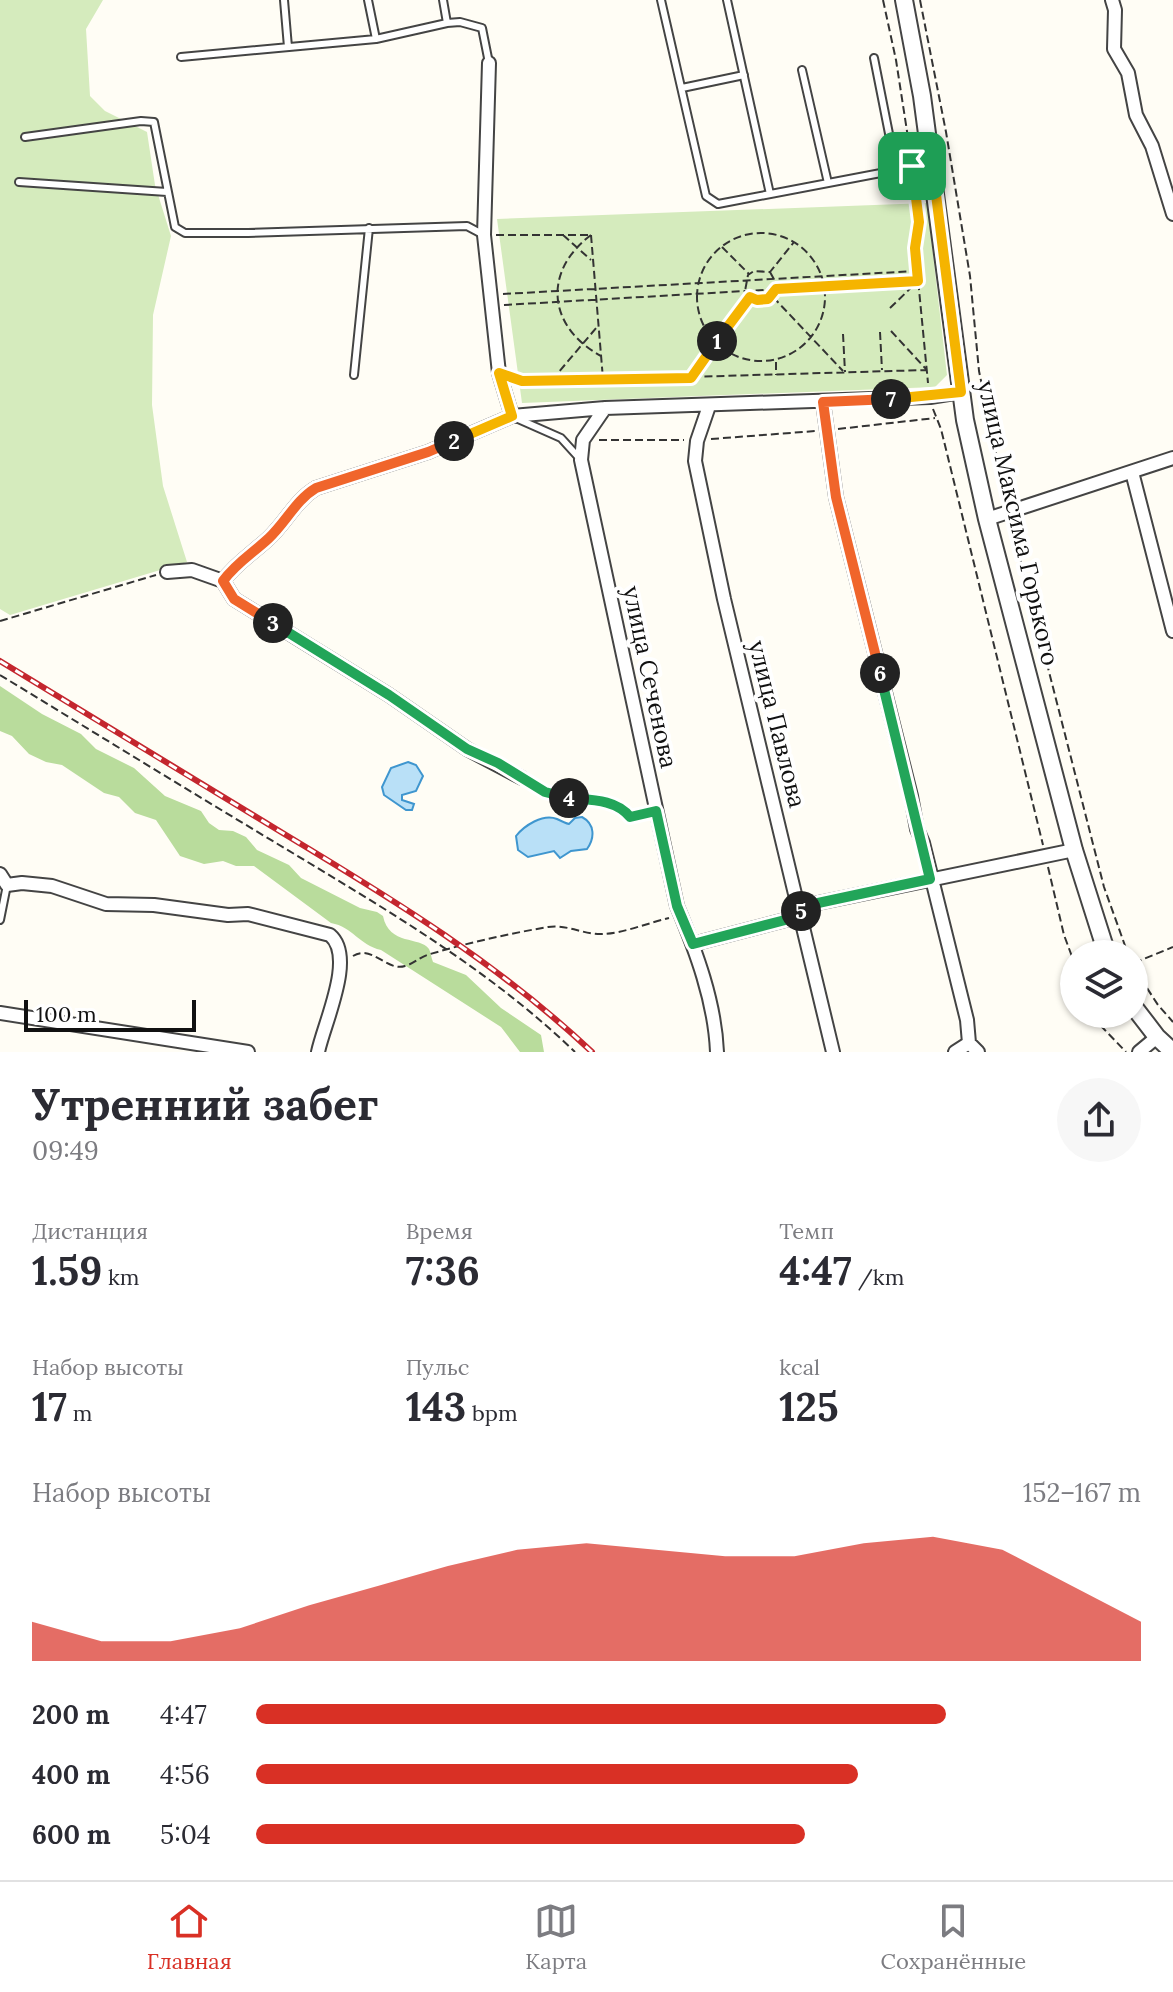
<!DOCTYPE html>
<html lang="ru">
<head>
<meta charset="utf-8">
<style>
  :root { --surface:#fff; --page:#f7f7f7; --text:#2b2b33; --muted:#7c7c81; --line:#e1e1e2; --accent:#d93025 }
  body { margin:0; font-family:Lora,serif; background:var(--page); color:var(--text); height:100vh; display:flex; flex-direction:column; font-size:30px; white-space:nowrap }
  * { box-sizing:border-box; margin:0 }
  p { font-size:26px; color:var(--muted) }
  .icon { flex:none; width:44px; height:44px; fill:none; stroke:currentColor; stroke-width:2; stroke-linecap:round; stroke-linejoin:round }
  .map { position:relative; height:1052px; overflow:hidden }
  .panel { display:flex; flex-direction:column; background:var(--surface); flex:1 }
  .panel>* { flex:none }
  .controls { position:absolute; left:1060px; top:940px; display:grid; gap:16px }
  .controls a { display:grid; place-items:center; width:88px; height:88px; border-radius:50%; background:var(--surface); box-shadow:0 2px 6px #0004; font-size:40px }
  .scale { position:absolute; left:24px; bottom:20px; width:172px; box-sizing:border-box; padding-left:8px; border:4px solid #111; border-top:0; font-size:22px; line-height:28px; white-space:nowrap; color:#111; -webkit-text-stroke:6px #fff; paint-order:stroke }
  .pin { position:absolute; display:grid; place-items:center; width:68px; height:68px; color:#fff; margin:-34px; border-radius:16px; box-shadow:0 4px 12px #0006 }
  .km { position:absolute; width:40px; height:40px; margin:-20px; border-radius:50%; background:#222; color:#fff; font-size:22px; line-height:40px; text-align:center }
  .round { display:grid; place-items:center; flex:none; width:84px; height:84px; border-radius:42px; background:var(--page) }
  .overview { display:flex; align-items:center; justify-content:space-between; height:136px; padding:0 32px }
  h1 { font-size:44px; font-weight:700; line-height:60px }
  .metrics { display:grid; grid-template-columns:repeat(3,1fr); gap:12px; height:136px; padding:8px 32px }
  .metrics div { display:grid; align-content:center }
  .metrics b { font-size:40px; font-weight:700 }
  .metrics small { font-size:22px; font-weight:400 }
  .metrics p { font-size:22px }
  .chart { height:224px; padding:16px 32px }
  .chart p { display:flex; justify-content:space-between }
  .chart svg { width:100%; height:144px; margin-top:8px; fill:var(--accent); opacity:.7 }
  ul { padding:0 32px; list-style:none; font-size:26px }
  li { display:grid; grid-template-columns:128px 96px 1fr; align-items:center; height:60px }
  li i { height:20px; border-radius:10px; background:var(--accent) }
  .tab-bar { display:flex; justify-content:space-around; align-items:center; height:112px; border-top:2px solid var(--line); background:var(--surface); font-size:22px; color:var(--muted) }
  .tab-bar a { display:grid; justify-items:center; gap:4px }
  .tab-bar .on { color:var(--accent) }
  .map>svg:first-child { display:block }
</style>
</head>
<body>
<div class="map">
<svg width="1173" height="1052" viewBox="0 0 1173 1052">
  <rect width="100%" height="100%" fill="#fffdf5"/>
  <!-- green -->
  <path fill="#d5ebbd" d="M 0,0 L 103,0 L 86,29 L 90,96 L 105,111 L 147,132 L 155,185 L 171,236 L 153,315 L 152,405 L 163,486 L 187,562 L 10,615 L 0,609 Z
    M 927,203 L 947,375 L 935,387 L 522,403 L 497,219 Z"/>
  <!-- forest -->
  <path fill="#b9dc9c" d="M 0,686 L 42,714 L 81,734 L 96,749 L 134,768 L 165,796 L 201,811 L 209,823 L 219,830 L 233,831 L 246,837 L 257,850 L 289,865 L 301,878 L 360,908 L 377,912 L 383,916 C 389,946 420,936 429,949 C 431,953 431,957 433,962 L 466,975 L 501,1008 L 541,1035 L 544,1052 L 520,1052 L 501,1027 L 381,950 C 359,945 353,927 331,923 L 254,866 L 236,866 L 223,861 L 204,864 L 180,856 L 156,820 L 135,813 L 119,797 L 104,793 L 62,765 L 46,762 L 29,754 L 12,736 L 0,731 Z"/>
  <!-- water -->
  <path fill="#b9e0f7" stroke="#3f96cf" stroke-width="2" d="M 408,762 L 416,765 L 423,776 L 416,791 L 402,795 L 402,800 L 414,804 L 412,810 L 406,810 L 384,795 L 382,787 L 391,768 Z
    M 582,817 C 595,824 595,838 587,849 L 571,851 L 560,858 L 554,851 L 528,857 L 518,850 L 516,836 C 524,826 543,813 557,819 C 561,821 565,823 569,824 L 575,818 Z"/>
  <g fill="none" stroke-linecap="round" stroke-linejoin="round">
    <defs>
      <path id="service" d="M 284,0 L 288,47
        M 368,0 L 376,39 L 447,23 L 460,22 L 482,28 L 489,63
        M 443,0 L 447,23
        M 661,0 L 706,196 L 718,204 L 928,164
        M 727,0 L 770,194
        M 181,57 L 376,39
        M 874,58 L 896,169
        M 802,70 L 828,183
        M 682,88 L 744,75
        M 25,137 L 141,121 L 154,122 L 175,227 L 185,233 L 248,233 L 467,226 L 484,235
        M 19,182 L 167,192
        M 354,375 L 369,228
        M 518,419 L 561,438 L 581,460
        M 523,778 C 535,787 548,795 563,798 C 586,802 614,797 630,817 L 656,811
        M 0,920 L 7,885"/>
      <path id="minor" d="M 1112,0 L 1115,10 L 1114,49 L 1128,73 L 1136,115 L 1152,146 L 1173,214
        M 489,63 L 484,235 L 499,373 L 512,416
        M 823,402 L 836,497 L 911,796 L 917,829 L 923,843 L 967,1020 L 969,1043 L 978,1052
        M 709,406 L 697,441 L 695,461 L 724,599 L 833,1052
        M 605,408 L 583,440 L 581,460 L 677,906 C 696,951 715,1002 717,1052
        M 1132,472 L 1173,631
        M 987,519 L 1173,458
        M 167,572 L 192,570 L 223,581 L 234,599 L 389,695 L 467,749 L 522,778
        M 223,581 C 236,563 253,553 269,538 C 286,522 296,500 316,488 L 428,452 L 512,416 L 605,408 L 930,397 L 961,392
        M 0,874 L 7,885 L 22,883 L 52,886 L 106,904 L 154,905 L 228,915 L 248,914 L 330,935 C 356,957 324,1023 318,1052
        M 693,944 L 789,919 L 818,903 L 1074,850
        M 0,1013 L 248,1052
        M 955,1052 L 969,1043
        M 1139,1052 L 1157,1037"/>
      <path id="tertiary" d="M 904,0 L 922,96 L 965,420 L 987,519 L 1074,850 L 1107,954
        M 1134,1007 L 1157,1037 L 1173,1052"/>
    </defs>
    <!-- service casing -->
    <use href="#service" stroke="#444" stroke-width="10"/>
    <!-- minor casing -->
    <use href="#minor" stroke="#444" stroke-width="16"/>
    <!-- tertiary casing -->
    <use href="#tertiary" stroke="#444" stroke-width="20"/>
    <!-- path -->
    <path stroke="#333" stroke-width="2" stroke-dasharray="8 4" stroke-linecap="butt" d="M 883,0 L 896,60 L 911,157
      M 920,0 L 946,132 L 970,276 L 979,371 L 1006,501
      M 913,175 L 919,222 L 915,248 L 928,383
      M697 297a64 64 0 1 1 128 0a64 64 0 1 1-128 0Z
      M 496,235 L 589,235
      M 563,235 L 591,260
      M 591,235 C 542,272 548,327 601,356
      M 591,235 L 603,379
      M 722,247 L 749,274
      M 770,272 L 776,283 L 774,295 L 763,300 L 750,297 L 745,291 L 748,275 L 754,271 L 770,272 L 794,242
      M 503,294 L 916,271
      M 773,297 L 843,371
      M 504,305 L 917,281
      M 890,308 L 917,282
      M 891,331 L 926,369
      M 880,332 L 882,370
      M 843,334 L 845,372
      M 776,362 L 776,375
      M 691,377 L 749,298
      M 513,378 L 522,381 L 551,381 L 926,370
      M 552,380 L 597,327
      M 933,409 L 941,429 L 1043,845
      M 838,429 L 935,418
      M 711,439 L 816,431
      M 599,440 L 684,440
      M 1011,523 L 1104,887 L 1128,954
      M 0,621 L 156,575
      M 0,675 C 95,733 191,792 286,849 C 387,910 490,970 575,1052
      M 1048,867 L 1064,935 L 1074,962
      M 353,956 C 372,944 387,972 405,966 C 413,964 419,958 427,955 C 467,943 507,934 548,927 C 567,924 584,935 603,934 C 624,933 648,923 669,918
      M 1134,963 L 1173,947
      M 1134,968 L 1158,1005 L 1173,1022
      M 1096,1014 L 1102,1027 L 1126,1052"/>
    <!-- service -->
    <use href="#service" stroke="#fff" stroke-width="6"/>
    <!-- minor -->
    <use href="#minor" stroke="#fff" stroke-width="12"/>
    <!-- tertiary -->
    <use href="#tertiary" stroke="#fff" stroke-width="16"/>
    <defs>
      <path id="rail" d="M 0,661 C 95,719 190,777 286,835 C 394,900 500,965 592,1052"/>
    </defs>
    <!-- rail casing -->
    <use href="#rail" stroke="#c4262e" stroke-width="6"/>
    <!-- rail -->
    <use href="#rail" stroke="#fff" stroke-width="3" stroke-dasharray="9" stroke-linecap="butt"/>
  </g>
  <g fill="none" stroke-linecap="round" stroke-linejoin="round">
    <defs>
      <path id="split-1" d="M 717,341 L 750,297 L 757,300 L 768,299 L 776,289 L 918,281 L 915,248 L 919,222 L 912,166"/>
      <path id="split-2" d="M 454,441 L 512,416 L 499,373 L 522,381 L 691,378 L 717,341"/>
      <path id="split-3" d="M 273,623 L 234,599 L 223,581 C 236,563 253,553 269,538 C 286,522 296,500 316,488 L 428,452 L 454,441"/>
      <path id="split-4" d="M 273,623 L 389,695 L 467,749 L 498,763 L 545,792 L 569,798"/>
      <path id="split-5" d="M 569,798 C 590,800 616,799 630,817 L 656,811 L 677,906 L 693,944 L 789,919 L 801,911"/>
      <path id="split-6" d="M 801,911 L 818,903 L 930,879 L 880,673"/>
      <path id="split-7" d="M 880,673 L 836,497 L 823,402 L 891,399"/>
      <path id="split-8" d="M 891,399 L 961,392 L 932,163 L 912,166"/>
    </defs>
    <!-- split-1 casing -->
    <use href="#split-1" stroke="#fff" stroke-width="16"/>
    <!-- split-2 casing -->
    <use href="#split-2" stroke="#fff" stroke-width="16"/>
    <!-- split-3 casing -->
    <use href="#split-3" stroke="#fff" stroke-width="16"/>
    <!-- split-4 casing -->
    <use href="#split-4" stroke="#fff" stroke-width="16"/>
    <!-- split-5 casing -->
    <use href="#split-5" stroke="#fff" stroke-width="16"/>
    <!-- split-6 casing -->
    <use href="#split-6" stroke="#fff" stroke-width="16"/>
    <!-- split-7 casing -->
    <use href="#split-7" stroke="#fff" stroke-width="16"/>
    <!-- split-8 casing -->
    <use href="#split-8" stroke="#fff" stroke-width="16"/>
    <!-- split-1 -->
    <use href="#split-1" stroke="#f5b400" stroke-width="10"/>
    <!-- split-2 -->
    <use href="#split-2" stroke="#f5b400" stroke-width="10"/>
    <!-- split-3 -->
    <use href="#split-3" stroke="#f0652b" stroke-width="10"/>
    <!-- split-4 -->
    <use href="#split-4" stroke="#22a559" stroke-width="10"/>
    <!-- split-5 -->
    <use href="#split-5" stroke="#22a559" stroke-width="10"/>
    <!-- split-6 -->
    <use href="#split-6" stroke="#22a559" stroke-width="10"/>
    <!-- split-7 -->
    <use href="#split-7" stroke="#f0652b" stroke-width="10"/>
    <!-- split-8 -->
    <use href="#split-8" stroke="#f5b400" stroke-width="10"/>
  </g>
  <g text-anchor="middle" stroke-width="8" stroke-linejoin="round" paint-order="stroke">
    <!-- street labels -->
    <g font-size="24" fill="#111" stroke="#fff">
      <text transform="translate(1018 523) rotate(77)" y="8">улица Максима Горького</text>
      <text transform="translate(650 677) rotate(78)" y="8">улица Сеченова</text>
      <text transform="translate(777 724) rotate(76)" y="8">улица Павлова</text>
    </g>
  </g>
</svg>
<div class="controls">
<a><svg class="icon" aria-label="layers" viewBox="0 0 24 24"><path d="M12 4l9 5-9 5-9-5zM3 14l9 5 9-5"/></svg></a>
</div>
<div class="scale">100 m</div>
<div class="pin" style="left:912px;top:166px;background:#1e9e55"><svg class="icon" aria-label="arrive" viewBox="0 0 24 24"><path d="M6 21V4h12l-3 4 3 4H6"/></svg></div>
<b class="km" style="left:717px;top:341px">1</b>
<b class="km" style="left:454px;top:441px">2</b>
<b class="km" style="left:273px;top:623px">3</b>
<b class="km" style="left:569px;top:798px">4</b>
<b class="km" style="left:801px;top:911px">5</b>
<b class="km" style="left:880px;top:673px">6</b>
<b class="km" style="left:891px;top:399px">7</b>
</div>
<section class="panel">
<div class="overview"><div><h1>Утренний забег</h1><p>09:49</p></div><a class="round"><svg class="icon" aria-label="share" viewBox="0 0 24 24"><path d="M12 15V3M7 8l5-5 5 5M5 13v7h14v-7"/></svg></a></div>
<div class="metrics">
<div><p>Дистанция</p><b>1.59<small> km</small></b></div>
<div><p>Время</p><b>7:36</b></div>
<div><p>Темп</p><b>4:47<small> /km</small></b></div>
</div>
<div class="metrics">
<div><p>Набор высоты</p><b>17<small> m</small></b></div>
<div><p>Пульс</p><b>143<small> bpm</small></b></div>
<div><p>kcal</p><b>125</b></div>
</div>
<div class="chart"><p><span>Набор высоты</span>152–167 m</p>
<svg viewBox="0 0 160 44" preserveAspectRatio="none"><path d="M0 44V32L10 38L20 38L30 34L40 27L50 21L60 15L70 10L80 8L90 10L100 12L110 12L120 8L130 6L140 10L150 21L160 32V44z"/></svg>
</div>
<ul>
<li><b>200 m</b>4:47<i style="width:78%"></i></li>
<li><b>400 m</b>4:56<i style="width:68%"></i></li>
<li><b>600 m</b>5:04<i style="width:62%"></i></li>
</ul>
</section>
<nav class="tab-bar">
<a class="on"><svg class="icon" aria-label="home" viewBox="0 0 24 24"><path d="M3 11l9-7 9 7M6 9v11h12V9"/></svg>Главная</a>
<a><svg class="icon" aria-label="map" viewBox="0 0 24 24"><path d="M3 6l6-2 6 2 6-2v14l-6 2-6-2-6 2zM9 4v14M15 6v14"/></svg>Карта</a>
<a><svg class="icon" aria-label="saved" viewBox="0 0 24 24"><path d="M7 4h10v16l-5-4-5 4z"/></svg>Сохранённые</a>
</nav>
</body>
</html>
